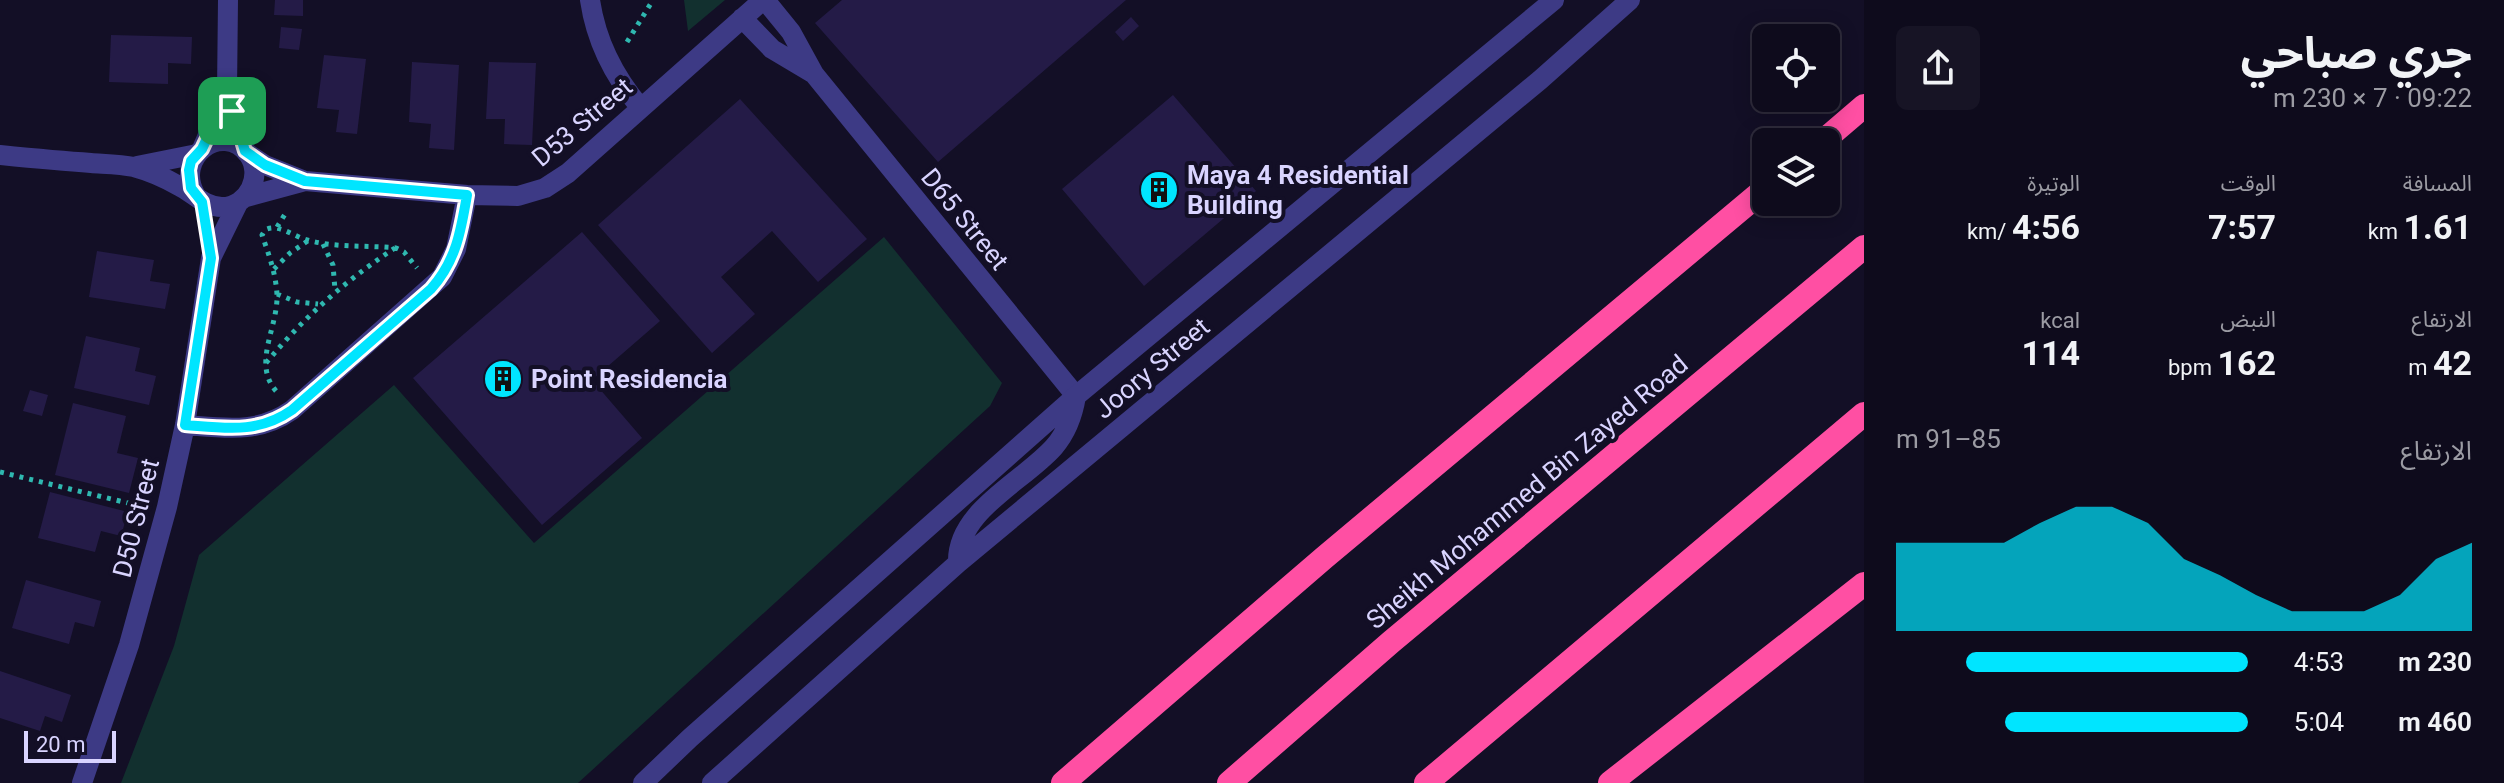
<!DOCTYPE html>
<html lang="ar">
<head>
<meta charset="utf-8">
<style>
  :root { --surface:#0e0b1c; --page:#171425; --text:#f1f3f6; --muted:#9b9ba3; --line:#2e2b3b; --accent:#00e5ff }
  body { margin:0; font-family:Roboto,"Noto Sans Arabic",sans-serif; background:var(--page); color:var(--text); direction:rtl; height:100vh; display:flex; flex-direction:column; font-size:30px; white-space:nowrap }
  * { box-sizing:border-box; margin:0 }
  p { font-size:26px; color:var(--muted) }
  .icon { flex:none; width:44px; height:44px; fill:none; stroke:currentColor; stroke-width:2; stroke-linecap:round; stroke-linejoin:round }
  .map { position:relative; flex:1; overflow:hidden; direction:ltr }
  .details { display:flex; flex-direction:column; background:var(--surface); width:640px }
  .details>* { flex:none }
  .tools { position:absolute; left:1752px; top:24px; display:grid; gap:16px }
  .tools a { display:grid; place-items:center; width:88px; height:88px; border-radius:12px; background:var(--surface); box-shadow:0 4px 20px #0003,0 0 0 2px var(--line); font-size:40px }
  .scale { position:absolute; left:24px; bottom:20px; width:92px; box-sizing:border-box; padding-left:8px; border:4px solid #d9d4ff; border-top:0; font-size:22px; line-height:28px; white-space:nowrap; color:#d9d4ff; -webkit-text-stroke:6px #130f26; paint-order:stroke }
  .pin { position:absolute; display:grid; place-items:center; width:68px; height:68px; color:#fff; margin:-34px; border-radius:16px; box-shadow:0 4px 12px #0006 }
  .round { display:grid; place-items:center; flex:none; width:84px; height:84px; border-radius:12px; background:var(--page) }
  .headline { display:flex; align-items:center; justify-content:space-between; height:136px; padding:0 32px }
  h1 { font-size:44px; font-weight:700; line-height:60px }
  .figures { display:grid; grid-template-columns:repeat(3,1fr); gap:12px; height:136px; padding:8px 32px }
  .figures div { display:grid; align-content:center }
  .figures b { font-size:34px; font-weight:700 }
  .figures small { font-size:22px; font-weight:400 }
  .figures p { font-size:22px }
  .chart { height:224px; padding:16px 32px }
  .chart p { display:flex; justify-content:space-between }
  .chart svg { width:100%; height:144px; margin-top:8px; fill:var(--accent); opacity:.7 }
  ul { padding:0 32px; list-style:none; font-size:26px }
  li { display:grid; grid-template-columns:128px 96px 1fr; align-items:center; height:60px }
  li i { height:20px; border-radius:10px; background:var(--accent) }
  main { display:flex; flex:1; min-height:0 }
  .map>svg:first-child { display:block }
</style>
</head>
<body>
<main>
<section class="details">
<div class="headline"><div><h1>جري صباحي</h1><p>09:22 · 7 × 230 m</p></div><a class="round"><svg class="icon" aria-label="share" viewBox="0 0 24 24"><path d="M12 15V3M7 8l5-5 5 5M5 13v7h14v-7"/></svg></a></div>
<div class="figures">
<div><p>المسافة</p><b>1.61<small> km</small></b></div>
<div><p>الوقت</p><b>7:57</b></div>
<div><p>الوتيرة</p><b>4:56<small> /km</small></b></div>
</div>
<div class="figures">
<div><p>الارتفاع</p><b>42<small> m</small></b></div>
<div><p>النبض</p><b>162<small> bpm</small></b></div>
<div><p>kcal</p><b>114</b></div>
</div>
<div class="chart"><p><span>الارتفاع</span>85–91 m</p>
<svg viewBox="0 0 160 44" preserveAspectRatio="none"><path d="M0 44V17L10 17L20 17L30 17L40 11L50 6L60 6L70 11L80 22L90 27L100 33L110 38L120 38L130 38L140 33L150 22L160 17V44z"/></svg>
</div>
<ul>
<li><b>230 m</b>4:53<i style="width:80%"></i></li>
<li><b>460 m</b>5:04<i style="width:69%"></i></li>
</ul>
</section>
<div class="map">
<svg width="1864" height="783" viewBox="0 0 1864 783">
  <rect width="100%" height="100%" fill="#130f26"/>
  <!-- green -->
  <path fill="#12302f" d="M 684,0 L 725,0 L 688,31 Z
    M 884,237 L 1002,383 L 990,406 L 578,783 L 121,783 L 174,646 L 199,555 L 394,385 L 534,543 Z"/>
  <!-- building -->
  <path fill="#241b47" d="M 275,0 L 303,0 L 303,16 L 274,15 Z
    M 842,0 L 1126,0 L 938,162 L 815,23 Z
    M 1131,17 L 1139,26 L 1123,41 L 1115,32 Z
    M 281,27 L 302,29 L 299,50 L 279,48 Z
    M 111,35 L 192,37 L 191,64 L 168,63 L 168,84 L 109,82 Z
    M 324,55 L 366,59 L 357,134 L 336,132 L 339,110 L 317,108 Z
    M 412,62 L 459,65 L 454,150 L 429,148 L 431,124 L 409,122 Z
    M 489,62 L 536,63 L 532,145 L 504,144 L 505,119 L 486,119 Z
    M 1173,95 L 1256,191 L 1144,286 L 1062,189 Z
    M 740,99 L 867,239 L 818,282 L 772,231 L 721,277 L 755,314 L 712,353 L 598,225 Z
    M 582,232 L 660,321 L 592,380 L 642,438 L 542,525 L 413,378 Z
    M 97,251 L 154,260 L 150,281 L 170,284 L 165,309 L 89,297 Z
    M 86,336 L 140,348 L 135,371 L 156,376 L 149,405 L 74,388 Z
    M 30,390 L 48,395 L 42,416 L 23,411 Z
    M 73,403 L 126,416 L 117,453 L 138,458 L 129,493 L 55,475 Z
    M 50,492 L 128,512 L 121,536 L 101,531 L 95,552 L 38,538 Z
    M 26,580 L 101,601 L 94,627 L 75,622 L 69,644 L 12,628 Z
    M 0,671 L 71,695 L 62,722 L 45,716 L 40,731 L 0,718 Z"/>
  <g fill="none" stroke-linecap="round" stroke-linejoin="round">
    <!-- path -->
    <path stroke="#2fb8b0" stroke-width="5" stroke-dasharray="4 6" stroke-linecap="butt" d="M 627,42 L 653,0
      M 277,227 L 287,211
      M 323,244 L 333,265 L 335,290
      M 274,269 L 290,253 L 309,240
      M 277,294 L 297,302 L 318,304
      M 266,363 C 304,317 345,281 395,248
      M 276,391 C 252,363 278,328 277,295 C 276,274 269,255 262,235 L 265,230 C 278,223 293,236 307,240 C 336,248 366,245 396,248 L 404,252 L 417,268
      M 0,472 L 136,505 L 137,499 L 143,501"/>
    <!-- minor -->
    <path stroke="#3d3a85" stroke-width="20" d="M 228,0 L 227,91 L 245,151
      M 590,0 C 596,41 613,75 640,107
      M 765,0 L 791,32 L 814,74 L 1076,396
      M 742,18 L 772,49 L 814,74
      M 202,149 L 227,91
      M 247,153 L 265,165 L 305,181 L 467,195 L 518,196 L 545,188 L 568,173 L 763,0
      M 0,155 C 30,158 61,161 91,163 C 105,164 120,164 134,167 C 149,171 165,178 179,186 C 193,193 205,207 222,207 C 248,207 264,175 248,154 C 222,121 173,157 196,196
      M 137,166 L 197,154
      M 246,197 L 305,181
      M 185,425 C 225,428 258,434 292,410 L 442,277 L 456,249 L 467,195
      M 82,783 L 129,645 L 167,507 L 185,425 L 211,258 L 238,203"/>
    <!-- tertiary -->
    <path stroke="#3d3a85" stroke-width="20" d="M 958,563 C 956,511 1023,482 1054,447 C 1067,432 1073,415 1076,396
      M 643,783 L 690,738 L 1076,396 L 1554,0
      M 712,783 L 958,563 L 1540,80 L 1630,0"/>
    <!-- motorway -->
    <path stroke="#ff4fa3" stroke-width="24" d="M 1822,142 L 1864,106
      M 1063,783 L 1325,557 L 1766,188
      M 1229,783 L 1391,642 L 1864,247
      M 1426,783 L 1864,414
      M 1610,783 L 1864,584"/>
  </g>
  <g fill="none" stroke-linecap="round" stroke-linejoin="round">
    <defs>
      <path id="route" d="M 227,91 L 245,151 L 265,165 L 305,181 L 467,195 C 461,231 456,261 431,289 L 292,410 C 258,434 225,428 185,425 L 211,258 L 202,202 L 191,188 L 189,170 L 191,161 L 202,149 L 211,130 Z"/>
    </defs>
    <!-- route casing -->
    <use href="#route" stroke="#fff" stroke-width="16"/>
    <!-- route -->
    <use href="#route" stroke="#00e5ff" stroke-width="10"/>
  </g>
  <!-- icons -->
  <defs>
    <symbol id="building-disc" viewBox="-11 -11 22 22"><circle r="9.5" fill="#00e5ff" stroke="#130f26"/><path d="M-4-6H4V6H1V3H-1V6H-4ZM-2.5-4.3h1.7v1.8h-1.7ZM.8-4.3h1.7v1.8H.8ZM-2.5-1h1.7V.8h-1.7ZM.8-1h1.7V.8H.8Z" fill="#111"/></symbol>
  </defs>
  <g fill-rule="evenodd">
    <use href="#building-disc" x="1137" y="168" width="44" height="44"/>
    <use href="#building-disc" x="481" y="357" width="44" height="44"/>
  </g>
  <g text-anchor="middle" stroke-width="8" stroke-linejoin="round" paint-order="stroke">
    <!-- street labels -->
    <g font-size="26" fill="#d9d4ff" stroke="#130f26">
      <text transform="translate(582 122) rotate(-40)" y="9">D53 Street</text>
      <text transform="translate(965 219) rotate(51)" y="9">D65 Street</text>
      <text transform="translate(1152 368) rotate(-40)" y="9">Joory Street</text>
      <text transform="translate(1527 492) rotate(-40)" y="9">Sheikh Mohammed Bin Zayed Road</text>
      <text transform="translate(136 518) rotate(-76)" y="9">D50 Street</text>
    </g>
    <!-- poi labels -->
    <g font-size="26" font-weight="bold" fill="#d9d4ff" stroke="#130f26" text-anchor="start">
      <text x="1187" y="184">Maya 4 Residential<tspan x="1187" dy="30">Building</tspan></text>
      <text x="531" y="388">Point Residencia</text>
    </g>
  </g>
</svg>
<div class="tools">
<a><svg class="icon" aria-label="locate" viewBox="0 0 24 24"><circle cx="12" cy="12" r="6"/><path d="M12 2v4M12 18v4M2 12h4M18 12h4"/></svg></a>
<a><svg class="icon" aria-label="layers" viewBox="0 0 24 24"><path d="M12 4l9 5-9 5-9-5zM3 14l9 5 9-5"/></svg></a>
</div>
<div class="scale">20 m</div>
<div class="pin" style="left:232px;top:111px;background:#1e9e55"><svg class="icon" aria-label="arrive" viewBox="0 0 24 24"><path d="M6 21V4h12l-3 4 3 4H6"/></svg></div>
</div>
</main>
</body>
</html>
